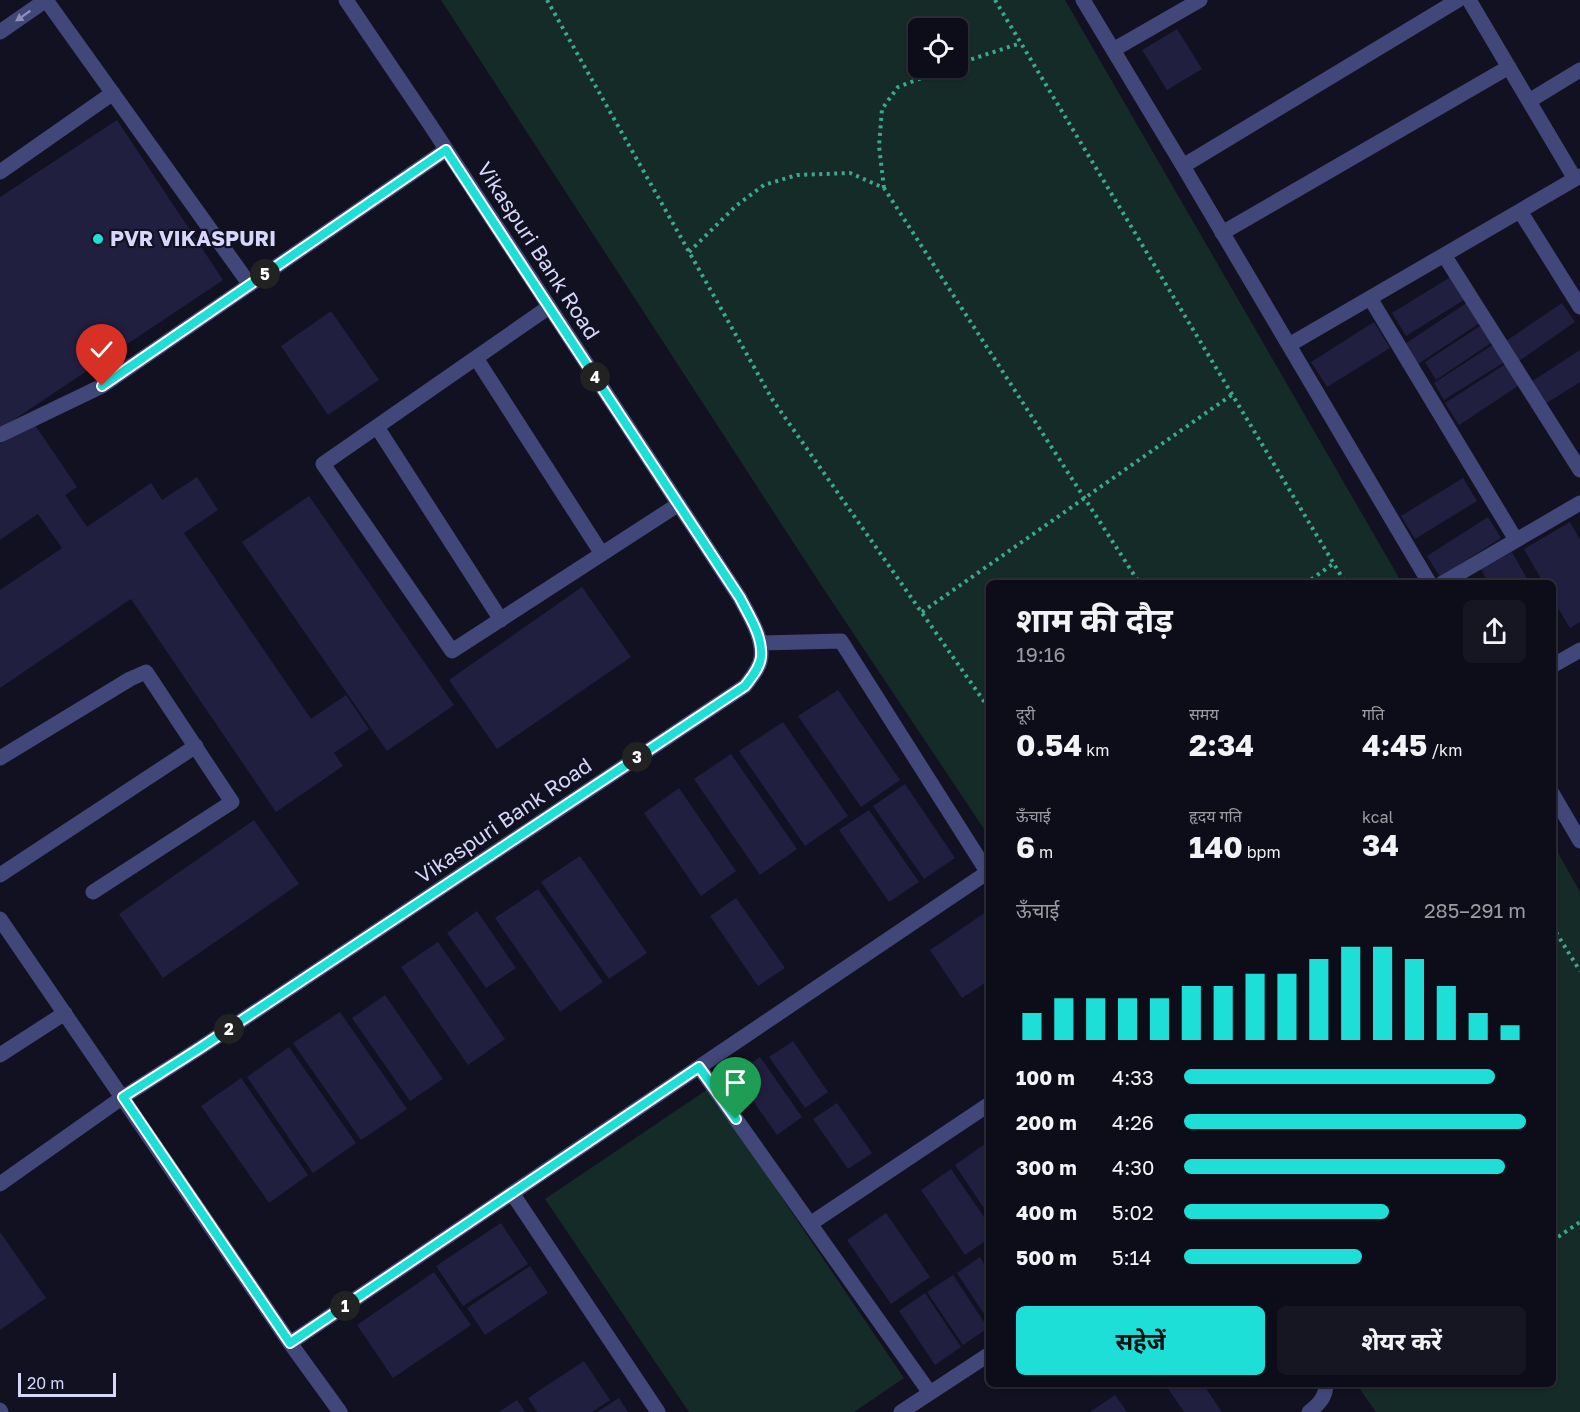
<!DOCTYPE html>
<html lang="hi">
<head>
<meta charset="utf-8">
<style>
  :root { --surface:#0d0d19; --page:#161622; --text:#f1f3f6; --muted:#9a9ca2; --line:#2d2d38; --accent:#1edfd7 }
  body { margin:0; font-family:"Golos Text","Noto Sans Devanagari",sans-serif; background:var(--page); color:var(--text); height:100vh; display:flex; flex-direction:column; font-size:22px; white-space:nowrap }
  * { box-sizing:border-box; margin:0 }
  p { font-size:20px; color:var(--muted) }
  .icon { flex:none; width:33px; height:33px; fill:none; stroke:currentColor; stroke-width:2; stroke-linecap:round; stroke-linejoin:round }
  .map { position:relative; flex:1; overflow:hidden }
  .side { position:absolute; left:986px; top:580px; width:570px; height:807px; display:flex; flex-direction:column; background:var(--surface); border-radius:9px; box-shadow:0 2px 4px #0004,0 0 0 2px var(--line) }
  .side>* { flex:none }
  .tools { position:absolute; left:908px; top:18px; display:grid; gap:12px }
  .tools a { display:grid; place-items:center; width:60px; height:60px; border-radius:9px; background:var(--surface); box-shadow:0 2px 4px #0004,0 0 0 2px var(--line); font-size:30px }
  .scale { position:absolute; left:18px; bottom:15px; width:98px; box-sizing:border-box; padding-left:6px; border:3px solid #d6d7fa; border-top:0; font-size:16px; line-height:21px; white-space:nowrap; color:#d6d7fa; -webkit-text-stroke:4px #111121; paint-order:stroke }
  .pin { position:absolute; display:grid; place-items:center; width:51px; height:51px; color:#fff; margin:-62px -26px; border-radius:50% 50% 50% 0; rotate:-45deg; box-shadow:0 0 6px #0007 }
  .pin .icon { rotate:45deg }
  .km { position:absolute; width:30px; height:30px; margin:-15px; border-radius:50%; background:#222; color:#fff; font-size:16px; line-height:30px; text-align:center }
  .round { display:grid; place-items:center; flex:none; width:63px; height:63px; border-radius:9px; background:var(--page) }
  .headline { display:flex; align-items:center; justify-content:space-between; height:102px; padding:0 30px }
  h1 { font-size:33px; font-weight:700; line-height:45px }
  .metrics { display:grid; grid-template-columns:repeat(3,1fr); gap:9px; height:102px; padding:6px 30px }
  .metrics div { display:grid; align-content:center }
  .metrics b { font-size:30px; font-weight:700 }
  .metrics small { font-size:16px; font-weight:400 }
  .metrics p { font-size:16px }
  .chart { height:168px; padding:12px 30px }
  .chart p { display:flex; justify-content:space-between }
  .chart svg { width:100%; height:108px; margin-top:6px; stroke:var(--accent); stroke-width:6 }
  .primary-button { display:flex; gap:12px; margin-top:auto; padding:12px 30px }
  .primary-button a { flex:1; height:69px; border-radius:9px; background:var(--accent); color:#111; font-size:24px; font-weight:700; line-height:69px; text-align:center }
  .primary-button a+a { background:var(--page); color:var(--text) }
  ul { padding:0 30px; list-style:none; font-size:20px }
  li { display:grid; grid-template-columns:96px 72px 1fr; align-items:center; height:45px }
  li i { height:15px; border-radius:8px; background:var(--accent) }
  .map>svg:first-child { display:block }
</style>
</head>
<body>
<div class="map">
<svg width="1580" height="1412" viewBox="0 0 1580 1412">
  <rect width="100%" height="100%" fill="#111121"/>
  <!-- green -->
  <path fill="#152b27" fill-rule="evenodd" d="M 441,0 L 1065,0 L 1402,583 L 988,584 L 988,835 L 821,585 ZM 918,28 L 957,28 L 957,68 L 918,68 Z
    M 1553,844 L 1580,892 L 1580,1412 L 1376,1412 L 1357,1385 L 1552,1384 Z
    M 708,1089 L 904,1378 L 854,1412 L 689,1412 L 545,1199 Z"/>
  <!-- building -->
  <path fill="#211f40" d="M 1177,29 L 1202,69 L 1167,90 L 1142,50 Z
    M 117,120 L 223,280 L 0,429 L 0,197 Z
    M 1452,276 L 1467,298 L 1406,336 L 1392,313 Z
    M 1468,302 L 1481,322 L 1415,366 L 1402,346 Z
    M 1562,303 L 1575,322 L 1516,363 L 1503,343 Z
    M 331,311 L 379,380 L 328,415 L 281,346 Z
    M 1374,322 L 1390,348 L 1327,387 L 1311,362 Z
    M 1483,324 L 1494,341 L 1436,380 L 1425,362 Z
    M 1494,344 L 1506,361 L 1444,400 L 1434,383 Z
    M 1580,350 L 1580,382 L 1542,406 L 1528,384 Z
    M 1507,363 L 1521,384 L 1459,425 L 1445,403 Z
    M 33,422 L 77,487 L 65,495 L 87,527 L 151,483 L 162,500 L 197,477 L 218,510 L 184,533 L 311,719 L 346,695 L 369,729 L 334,753 L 343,766 L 276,812 L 131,599 L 0,688 L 0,590 L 62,548 L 38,514 L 0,540 L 0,444 Z
    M 1463,478 L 1477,501 L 1415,539 L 1401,516 Z
    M 309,496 L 454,705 L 387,751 L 242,542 Z
    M 1488,517 L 1501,538 L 1440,577 L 1427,556 Z
    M 1570,522 L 1580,540 L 1580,622 L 1570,628 L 1552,598 L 1552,584 L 1544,584 L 1524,549 Z
    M 1512,552 L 1530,584 L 1489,584 L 1481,569 Z
    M 582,587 L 631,657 L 497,749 L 449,680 Z
    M 838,690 L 900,780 L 861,807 L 798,716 Z
    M 783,722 L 848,816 L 805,846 L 739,751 Z
    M 731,754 L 797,849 L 760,875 L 694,779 Z
    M 905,784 L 955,858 L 924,879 L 873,806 Z
    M 679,788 L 736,871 L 701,896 L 644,813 Z
    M 869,810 L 919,882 L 889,902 L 839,830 Z
    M 254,820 L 299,884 L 163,978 L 119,914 Z
    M 580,856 L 647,953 L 609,979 L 541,882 Z
    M 538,889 L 603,982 L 560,1012 L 495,918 Z
    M 736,898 L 785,968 L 758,986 L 710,916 Z
    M 477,911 L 516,968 L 486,988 L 447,933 Z
    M 986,912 L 988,916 L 988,981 L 962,998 L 930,950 Z
    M 438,942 L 505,1039 L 468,1065 L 401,967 Z
    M 385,995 L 443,1079 L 410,1101 L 352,1018 Z
    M 340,1012 L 407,1109 L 361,1140 L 293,1043 Z
    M 793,1041 L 828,1092 L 805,1108 L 769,1057 Z
    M 289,1047 L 356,1143 L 313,1173 L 247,1077 Z
    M 760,1057 L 802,1117 L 777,1135 L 735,1075 Z
    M 241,1078 L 308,1175 L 269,1203 L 201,1106 Z
    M 837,1103 L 872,1153 L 848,1169 L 813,1119 Z
    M 985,1144 L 988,1150 L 988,1214 L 955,1165 Z
    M 951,1169 L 988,1223 L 988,1239 L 965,1255 L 921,1190 Z
    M 886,1213 L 930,1277 L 891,1304 L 847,1240 Z
    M 501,1223 L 528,1264 L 463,1306 L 436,1266 Z
    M 0,1232 L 46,1298 L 0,1330 Z
    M 980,1257 L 988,1271 L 988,1320 L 957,1273 Z
    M 530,1266 L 548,1293 L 485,1335 L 467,1308 Z
    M 434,1272 L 471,1325 L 393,1378 L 357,1325 Z
    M 953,1275 L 988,1328 L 963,1345 L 927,1292 Z
    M 925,1293 L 961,1347 L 935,1365 L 899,1311 Z
    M 584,1361 L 610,1400 L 592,1412 L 537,1412 L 528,1398 Z
    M 1165,1384 L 1203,1384 L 1222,1412 L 1184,1412 Z
    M 1115,1395 L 1127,1412 L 1090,1412 Z
    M 619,1398 L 628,1412 L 597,1412 Z
    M 517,1400 L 525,1412 L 499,1412 Z"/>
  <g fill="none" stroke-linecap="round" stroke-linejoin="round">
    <!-- path -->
    <path stroke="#3ea691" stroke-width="4" stroke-dasharray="3 4.5" stroke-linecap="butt" d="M 547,0 L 772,399 L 988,707
      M 995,0 L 1346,584
      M 957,64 L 1021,43
      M 884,188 L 879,146 L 882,109 L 898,87 L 948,68
      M 689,252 L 737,205 L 764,185 L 797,175 L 850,173 L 884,188 L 1140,584
      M 1305,584 L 1334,563
      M 922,612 L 1233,394
      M 1552,926 L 1580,971
      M 1552,1241 L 1580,1222"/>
    <!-- minor -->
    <path stroke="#42477a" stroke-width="15" d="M 46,0 L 250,285
      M 1083,0 L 1183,166 L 1430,584
      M 1469,0 L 1575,179
      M 0,32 L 46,0
      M 1113,50 L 1200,0
      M 1529,101 L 1580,70
      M 1183,166 L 1458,0
      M 0,172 L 113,93
      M 1520,211 L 1580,307
      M 1222,233 L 1509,67
      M 1444,255 L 1580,470
      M 1370,298 L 1516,540
      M 549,307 L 323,464 L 452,651 L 679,504
      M 1289,345 L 1580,176
      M 476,358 L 602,554
      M 377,427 L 501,620
      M 0,435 L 102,386 L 446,150
      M 1441,584 L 1580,503
      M 760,643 L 841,641 L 988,873
      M 1552,666 L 1580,650
      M 0,758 L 130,679 L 146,672 L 232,802 L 93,892
      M 1552,793 L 1580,841
      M 0,875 L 196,746
      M 0,919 L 290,1343 L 340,1412
      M 0,1055 L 65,1013
      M 699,1067 L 930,1393
      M 0,1184 L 123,1097 L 200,1048 L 745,686 C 751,678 760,668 761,657 C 763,636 749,616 740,598 L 429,123 L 346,0
      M 512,1193 L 658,1412
      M 810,1224 L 988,1105
      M 290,1343 L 988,872
      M 0,1410 L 1,1412
      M 901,1412 L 988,1355
      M 1309,1412 C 1319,1404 1326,1397 1326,1384"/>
  </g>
  <!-- one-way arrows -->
  <defs><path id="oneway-solid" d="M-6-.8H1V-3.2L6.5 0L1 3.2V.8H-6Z" transform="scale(1.5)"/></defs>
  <use fill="#8c8fba" href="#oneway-solid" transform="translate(23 16) rotate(145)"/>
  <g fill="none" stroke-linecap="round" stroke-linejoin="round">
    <defs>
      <path id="route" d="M 102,386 L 446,150 L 740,598 C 749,616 763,636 761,657 C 760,668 751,678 745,686 L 200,1048 L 123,1097 L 290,1343 L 699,1067 L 736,1119"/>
    </defs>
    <!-- route casing -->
    <use href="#route" stroke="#fff" stroke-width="12"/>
    <!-- route -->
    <use href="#route" stroke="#1edfd7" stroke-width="8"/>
  </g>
  <!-- markers -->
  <circle fill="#1edfd7" stroke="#111121" stroke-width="2" cx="98" cy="239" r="6"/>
  <g text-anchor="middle" stroke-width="4.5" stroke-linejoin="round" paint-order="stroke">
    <!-- poi labels -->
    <g font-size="21" font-weight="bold" fill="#d6d7fa" stroke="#111121" text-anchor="start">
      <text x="110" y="246">PVR VIKASPURI</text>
    </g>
    <!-- street labels -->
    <g font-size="21" fill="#d6d7fa" stroke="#111121">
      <text transform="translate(538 251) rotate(57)" y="7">Vikaspuri Bank Road</text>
      <text transform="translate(504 821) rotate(-34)" y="7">Vikaspuri Bank Road</text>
    </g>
  </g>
</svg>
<div class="tools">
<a><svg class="icon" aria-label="locate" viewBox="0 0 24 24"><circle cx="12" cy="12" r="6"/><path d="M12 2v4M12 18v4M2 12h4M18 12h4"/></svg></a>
</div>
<div class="scale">20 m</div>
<div class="pin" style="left:736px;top:1119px;background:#1e9e55"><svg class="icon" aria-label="arrive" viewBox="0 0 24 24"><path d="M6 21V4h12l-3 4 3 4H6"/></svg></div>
<div class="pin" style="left:102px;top:386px;background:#d93025"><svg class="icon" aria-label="check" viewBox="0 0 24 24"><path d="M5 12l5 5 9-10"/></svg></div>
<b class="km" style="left:345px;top:1306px">1</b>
<b class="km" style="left:229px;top:1029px">2</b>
<b class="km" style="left:637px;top:757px">3</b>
<b class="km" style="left:595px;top:377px">4</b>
<b class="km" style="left:265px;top:274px">5</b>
<section class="side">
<div class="headline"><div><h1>शाम की दौड़</h1><p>19:16</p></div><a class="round"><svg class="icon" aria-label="share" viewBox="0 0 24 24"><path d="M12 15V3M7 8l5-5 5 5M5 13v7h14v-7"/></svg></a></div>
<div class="metrics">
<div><p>दूरी</p><b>0.54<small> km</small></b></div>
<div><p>समय</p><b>2:34</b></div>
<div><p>गति</p><b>4:45<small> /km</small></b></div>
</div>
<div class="metrics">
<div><p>ऊँचाई</p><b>6<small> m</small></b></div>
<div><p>हृदय गति</p><b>140<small> bpm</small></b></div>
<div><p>kcal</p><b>34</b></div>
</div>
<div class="chart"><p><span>ऊँचाई</span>285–291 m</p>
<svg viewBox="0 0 160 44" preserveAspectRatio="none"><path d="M5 44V33M15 44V27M25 44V27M35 44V27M45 44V27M55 44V22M65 44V22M75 44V17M85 44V17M95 44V11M105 44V6M115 44V6M125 44V11M135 44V22M145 44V33M155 44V38"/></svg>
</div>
<ul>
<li><b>100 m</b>4:33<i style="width:91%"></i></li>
<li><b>200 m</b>4:26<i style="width:100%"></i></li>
<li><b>300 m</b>4:30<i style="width:94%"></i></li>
<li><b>400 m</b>5:02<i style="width:60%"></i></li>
<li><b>500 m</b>5:14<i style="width:52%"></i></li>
</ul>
<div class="primary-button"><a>सहेजें</a><a>शेयर करें</a></div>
</section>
</div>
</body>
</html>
